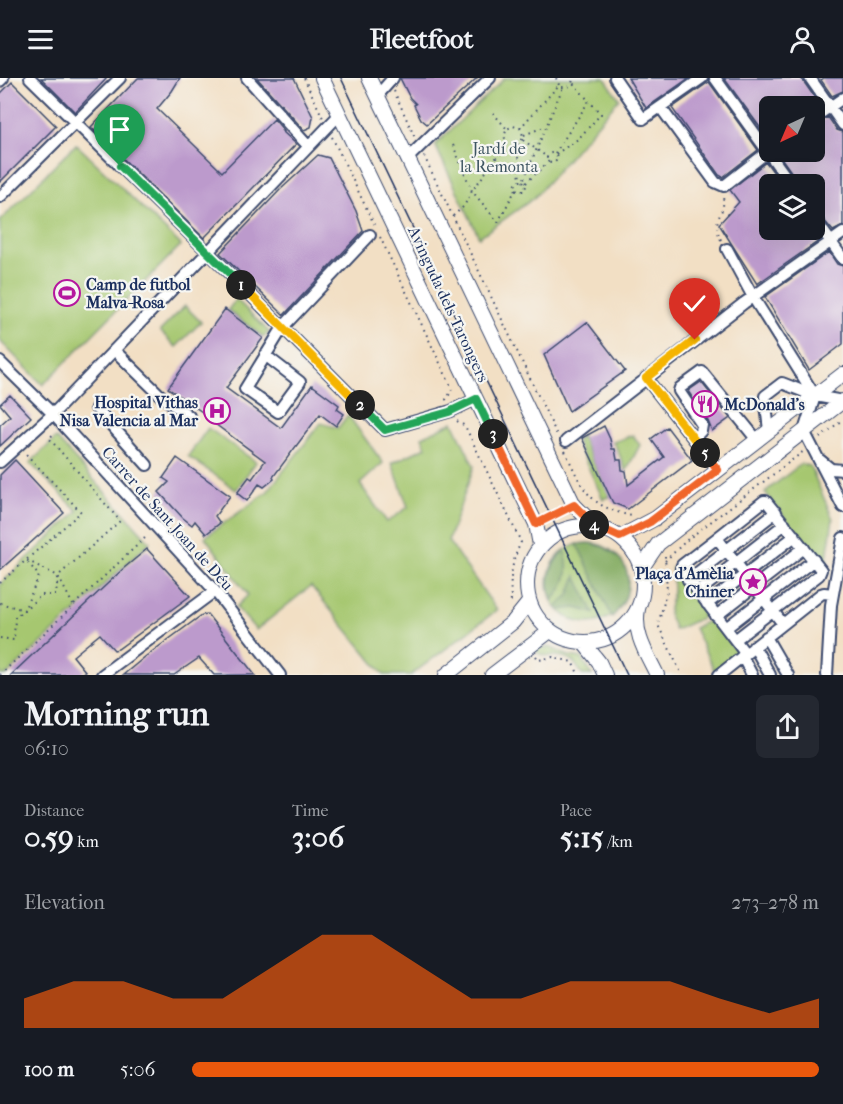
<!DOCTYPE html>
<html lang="en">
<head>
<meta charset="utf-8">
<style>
  :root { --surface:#171b24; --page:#242831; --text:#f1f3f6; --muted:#9ea1a6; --accent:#ea580c }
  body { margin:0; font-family:"IM FELL French Canon",serif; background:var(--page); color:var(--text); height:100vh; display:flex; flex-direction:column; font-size:22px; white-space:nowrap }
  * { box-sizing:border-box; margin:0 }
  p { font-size:20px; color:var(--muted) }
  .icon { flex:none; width:33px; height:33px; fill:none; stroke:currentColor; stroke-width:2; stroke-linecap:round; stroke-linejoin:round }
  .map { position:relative; height:597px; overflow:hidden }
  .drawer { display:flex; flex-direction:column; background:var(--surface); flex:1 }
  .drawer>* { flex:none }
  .needle { width:39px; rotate:224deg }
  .buttons { position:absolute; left:759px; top:18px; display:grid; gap:12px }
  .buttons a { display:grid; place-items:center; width:66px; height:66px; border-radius:9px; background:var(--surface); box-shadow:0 6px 24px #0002; font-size:30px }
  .pin { position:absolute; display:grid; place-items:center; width:51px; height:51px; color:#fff; margin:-62px -26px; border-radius:50% 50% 50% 0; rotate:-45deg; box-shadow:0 0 6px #0007 }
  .pin .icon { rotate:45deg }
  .km { position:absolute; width:30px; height:30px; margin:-15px; border-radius:50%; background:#222; color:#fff; font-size:16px; line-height:30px; text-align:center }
  .round { display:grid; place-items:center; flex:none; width:63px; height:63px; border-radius:9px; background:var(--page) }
  .overview { display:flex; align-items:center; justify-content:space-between; height:102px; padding:0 24px }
  h1 { font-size:33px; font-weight:800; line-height:45px }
  .figures { display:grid; grid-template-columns:repeat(3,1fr); gap:9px; height:102px; padding:6px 24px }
  .figures div { display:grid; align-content:center }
  .figures b { font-size:30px; font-weight:800 }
  .figures small { font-size:16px; font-weight:400 }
  .figures p { font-size:16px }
  .chart { height:168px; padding:12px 24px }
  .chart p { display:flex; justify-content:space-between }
  .chart svg { width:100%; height:108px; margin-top:6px; fill:var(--accent); opacity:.7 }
  ul { padding:0 24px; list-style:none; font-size:20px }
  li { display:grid; grid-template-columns:96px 72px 1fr; align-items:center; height:45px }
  li i { height:15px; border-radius:8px; background:var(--accent) }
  header { display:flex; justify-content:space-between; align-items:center; height:78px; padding:0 24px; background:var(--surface); font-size:27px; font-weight:800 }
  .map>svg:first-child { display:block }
</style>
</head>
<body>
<header><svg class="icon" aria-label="menu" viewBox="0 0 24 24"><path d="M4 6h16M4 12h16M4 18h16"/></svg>Fleetfoot<svg class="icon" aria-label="person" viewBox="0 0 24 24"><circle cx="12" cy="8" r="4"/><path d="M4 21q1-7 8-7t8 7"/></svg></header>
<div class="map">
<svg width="843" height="597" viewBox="0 0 843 597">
  <rect width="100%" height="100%" fill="#f6f6f2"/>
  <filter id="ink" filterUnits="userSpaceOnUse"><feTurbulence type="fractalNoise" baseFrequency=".0167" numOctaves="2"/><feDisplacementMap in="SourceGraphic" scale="12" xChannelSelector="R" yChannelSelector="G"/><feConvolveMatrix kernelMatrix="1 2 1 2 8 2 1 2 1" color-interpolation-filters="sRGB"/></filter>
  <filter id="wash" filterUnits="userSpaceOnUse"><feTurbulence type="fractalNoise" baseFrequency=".008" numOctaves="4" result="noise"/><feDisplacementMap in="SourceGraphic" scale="24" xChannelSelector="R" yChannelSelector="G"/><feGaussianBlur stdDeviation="1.35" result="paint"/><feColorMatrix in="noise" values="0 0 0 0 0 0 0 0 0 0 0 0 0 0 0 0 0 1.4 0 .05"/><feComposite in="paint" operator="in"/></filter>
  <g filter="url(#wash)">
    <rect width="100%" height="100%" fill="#f2dfc4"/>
    <!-- green -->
    <path fill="#a6c770" stroke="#607b67" stroke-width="1.5" d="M 505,0 L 605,0 L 619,21 L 534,120 L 479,159 L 435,67 Z
      M 76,66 L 181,167 L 43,307 L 0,263 L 0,143 Z
      M 236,221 L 269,254 L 265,258 L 262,258 L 228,232 Z
      M 185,228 L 201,244 L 176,269 L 160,253 Z
      M 348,337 L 383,385 L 360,406 L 387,444 L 408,429 L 392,385 L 426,369 L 422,359 L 453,344 L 474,388 L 448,463 L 497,532 L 411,597 L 384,597 L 311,508 L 256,552 L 236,529 L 248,517 L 205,459 L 267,414 L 321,345 L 338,350 Z
      M 208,350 L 256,384 L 236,412 L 188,378 Z
      M 633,357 L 640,367 L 626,393 C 621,383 619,372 613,364 Z
      M 581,358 L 610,418 L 603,421 L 576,363 Z
      M 56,360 L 150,464 L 7,597 L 0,597 L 0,506 L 78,433 L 30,385 Z
      M 801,386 L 810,388 L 833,441 L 825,492 L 765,414 Z
      M548 505a40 40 0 1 1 80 0a40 40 0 1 1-80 0Z
      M 672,490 L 708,537 L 675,552 L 668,535 L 673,513 Z
      M 712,541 L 737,574 L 715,594 L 694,550 Z
      M 549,569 L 569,578 L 582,580 L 592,597 L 582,597 C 568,567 549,585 535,573 L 539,570 Z"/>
    <!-- forest -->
    <path fill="#84ac62" stroke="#506e60" stroke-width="1.5" d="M 589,465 C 630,472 641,510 612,539 L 577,466 Z
      M 564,472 C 572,492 566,508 552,523 C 546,502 549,488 564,472 Z
      M 576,498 L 594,535 L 576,530 L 558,532 L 556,529 L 569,517 Z"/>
    <g id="blocks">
      <!-- building -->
      <path fill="#bc9acc" d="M 41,0 L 107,0 L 75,34 Z
        M 138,0 L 180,0 L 172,13 L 157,31 L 222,94 L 274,41 L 284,53 L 282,53 L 296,66 L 204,160 L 91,49 Z
        M 257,0 L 294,0 L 313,39 L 311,49 L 304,52 Z
        M 400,0 L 477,0 L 427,46 L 421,41 L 414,27 L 416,26 L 410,20 Z
        M 628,0 L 689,0 L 646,30 Z
        M 724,0 L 801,0 L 820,27 L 814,31 L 814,28 L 770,28 L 770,63 Z
        M 824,0 L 843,0 L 843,13 L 832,18 L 821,2 Z
        M 12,4 L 56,48 L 0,104 L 0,16 Z
        M 709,4 L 758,72 L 723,99 L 719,97 L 672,30 Z
        M 828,39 L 837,52 L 843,54 L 843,148 L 833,153 L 814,130 L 814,106 L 798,106 L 797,102 L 777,74 L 814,74 L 814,47 Z
        M 318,77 L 329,80 L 356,133 L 363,153 L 284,237 L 220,175 L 280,112 Z
        M 766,84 L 782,106 L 770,106 L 770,152 L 813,152 L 820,162 L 757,206 L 719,146 L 739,124 L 730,112 Z
        M 829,174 L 837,186 L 843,188 L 843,266 L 809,292 L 765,219 Z
        M 225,231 L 263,260 L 226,310 L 281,350 L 312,307 L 339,327 L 337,331 L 344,336 L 336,348 L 320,336 L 273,399 L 274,401 L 264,409 L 259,406 L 247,423 L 237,415 L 249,399 L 252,401 L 265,383 L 211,343 L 212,341 L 168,310 Z
        M 587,244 L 625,293 L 569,333 L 544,277 Z
        M 701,304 L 730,340 L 712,353 L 708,343 L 688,313 Z
        M 10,317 L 31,339 L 0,368 L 0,347 L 10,338 L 0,326 Z
        M 604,348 L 610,361 L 612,371 L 615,371 L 617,382 L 621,382 L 622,392 L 626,393 L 628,407 L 664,379 L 651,361 L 667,349 L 692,382 L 628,431 L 613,425 L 582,360 Z
        M 177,380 L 230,418 L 215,438 L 220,445 L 206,456 L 195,443 L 192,447 L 183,440 L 159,414 L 169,404 L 163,400 Z
        M 15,382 L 64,435 L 0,492 L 0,397 Z
        M 147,471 L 190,518 L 118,571 L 114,572 L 100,556 L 73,578 L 85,593 L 80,597 L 11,597 L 124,490 Z
        M 207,536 L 255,597 L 214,597 L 199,580 L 174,597 L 123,597 L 146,578 L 202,537 Z"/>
    </g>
  </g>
  <g filter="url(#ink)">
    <use href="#blocks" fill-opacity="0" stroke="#3b496d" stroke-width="1.5"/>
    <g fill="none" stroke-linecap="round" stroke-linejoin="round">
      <defs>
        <path id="minor" d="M 30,0 L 207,173 L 385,352 L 451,333 L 476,321
          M 247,0 L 308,68
          M 615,0 L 643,41 L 702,0
          M 715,0 L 791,106
          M 810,0 L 843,47
          M 0,3 L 3,0
          M 377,18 L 393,0
          M 661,30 L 715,104 L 724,108 L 770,72
          M 814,40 L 843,20
          M 407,81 L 490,0
          M 0,119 L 120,0
          M 814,140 L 843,181
          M 727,171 L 753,219 L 815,318
          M 114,272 L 160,317 L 189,338
          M 265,277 L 300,304 L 278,334 L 245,311 L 283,249 L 370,157
          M 0,284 L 53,336 L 215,513 L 280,597
          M 646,300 L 718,392
          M 815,318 L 804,353 L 843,429
          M 96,330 L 147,387
          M 769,353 L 765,318 L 782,305 L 815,318 L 843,323
          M 694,360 L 701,353 L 702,347 L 679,313 L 680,310 L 702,294 L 757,362
          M 566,363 L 744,225 L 843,155
          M 820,382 L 831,391 L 843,392
          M 0,384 L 53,336 L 340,36
          M 717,460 L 764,423 L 766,423 L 821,492 L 819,497 L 735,562
          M 688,502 L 776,434
          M 698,514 L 785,446
          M 707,526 L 795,458
          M 716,538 L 804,470
          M 726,550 L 814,482
          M 766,559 L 788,597
          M 754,568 L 770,597
          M 745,575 L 681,491 L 682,487 L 717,460 L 783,546
          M 742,578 L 752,597
          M 102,597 L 215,513
          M 719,597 L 821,516 L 824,515 L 833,516
          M 827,597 L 831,527 L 843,460"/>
        <path id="major" d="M 322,0 L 536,446 L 540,467
          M 369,0 L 574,427 L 595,448
          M527 506a58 58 0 1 1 116 0a58 58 0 1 1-116 0Z
          M 620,459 L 656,440 L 843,296
          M 641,491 L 658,466 L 843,323
          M 638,531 C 633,556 647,576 657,597
          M 583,564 L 599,584 L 605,597
          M 446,597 L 513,544 L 529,524
          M 492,597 L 550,553"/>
      </defs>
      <!-- minor casing -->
      <use href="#minor" stroke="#3b496d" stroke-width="14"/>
      <!-- major casing -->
      <use href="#major" stroke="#3b496d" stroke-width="16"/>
      <!-- path -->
      <path stroke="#3b496d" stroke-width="2" stroke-dasharray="1.5 4.5" stroke-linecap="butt" d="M 304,0 L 323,40
        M 556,0 L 559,7
        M 562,9 C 568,10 573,7 573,0
        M 394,13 L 415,60
        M 493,35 L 507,51
        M 520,50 L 559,7
        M 524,57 L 546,48
        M 332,59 L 374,146
        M 523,62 L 547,79
        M 453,67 L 472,113 L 498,144 L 516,111
        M 517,67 L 520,103
        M 555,75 L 589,23 L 572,4
        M547 80a5 5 0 1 1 10 0a5 5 0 1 1-10 0Z
        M 556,76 L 578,61 L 601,36 L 589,23
        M 424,78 L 557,357
        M 523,103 L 526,108 L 524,113 L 520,113 L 516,111 L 515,107 L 520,103 L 523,103 L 563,9
        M 526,105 L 549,83
        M 453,138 L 464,128 L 472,113 L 507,65 L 504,58 L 507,51 L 513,48 L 520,50 C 524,58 524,61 517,67 L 507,65
        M 380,159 L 450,306 L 452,313 L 446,321 L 447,325
        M 721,162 C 710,139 726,138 723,119
        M 457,343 L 465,348 L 521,464 C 510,488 510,501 511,527
        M 820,360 L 843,341
        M 565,373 C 583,411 587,428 632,438
        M 546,441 L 563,433
        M 665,478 L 667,513 L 658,547 L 682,597
        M 665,483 L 688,461 L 804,373
        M 0,505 L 81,434 L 25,375
        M 0,525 L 24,532 L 39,498 L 26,482 L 58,498 L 73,527
        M 0,560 L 14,562 L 15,539 L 42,517 L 56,517 L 58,498 L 120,443 L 49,360 L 55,355
        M 536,578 L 539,582 L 553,579 L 572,584 L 579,597
        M 0,597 L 148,457"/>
      <!-- minor -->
      <use href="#minor" stroke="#fff" stroke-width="10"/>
      <!-- major -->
      <use href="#major" stroke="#fff" stroke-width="14"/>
      <!-- tram -->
      <path stroke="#1b2f5e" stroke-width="1.5" d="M 341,0 L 627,597"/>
    </g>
  </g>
  <g fill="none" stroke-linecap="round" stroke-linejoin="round" filter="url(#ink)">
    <defs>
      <path id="split-1" d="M 120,88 L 241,207"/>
      <path id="split-2" d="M 241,207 L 360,327"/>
      <path id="split-3" d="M 360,327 L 385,352 L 449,334 L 476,321 L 493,356"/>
      <path id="split-4" d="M 493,356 L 536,446 L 574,427 L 594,447"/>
      <path id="split-5" d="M 594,447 L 620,459 L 650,444 L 718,392 L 705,375"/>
      <path id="split-6" d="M 695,262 L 646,300 L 705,375"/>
    </defs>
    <!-- split-1 casing -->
    <use href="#split-1" stroke="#fff" stroke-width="12"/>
    <!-- split-2 casing -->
    <use href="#split-2" stroke="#fff" stroke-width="12"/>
    <!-- split-3 casing -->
    <use href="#split-3" stroke="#fff" stroke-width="12"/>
    <!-- split-4 casing -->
    <use href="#split-4" stroke="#fff" stroke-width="12"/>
    <!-- split-5 casing -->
    <use href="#split-5" stroke="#fff" stroke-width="12"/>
    <!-- split-6 casing -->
    <use href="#split-6" stroke="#fff" stroke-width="12"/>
    <!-- split-1 -->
    <use href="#split-1" stroke="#22a559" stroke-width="8"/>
    <!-- split-2 -->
    <use href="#split-2" stroke="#f5b400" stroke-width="8"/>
    <!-- split-3 -->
    <use href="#split-3" stroke="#22a559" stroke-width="8"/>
    <!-- split-4 -->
    <use href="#split-4" stroke="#f0652b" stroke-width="8"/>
    <!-- split-5 -->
    <use href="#split-5" stroke="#f0652b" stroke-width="8"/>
    <!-- split-6 -->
    <use href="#split-6" stroke="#f5b400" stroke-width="8"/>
  </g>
  <!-- icons -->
  <defs>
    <symbol id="stadium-ring" viewBox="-11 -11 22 22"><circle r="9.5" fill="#f6f6f2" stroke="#b5179e" stroke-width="1.5"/><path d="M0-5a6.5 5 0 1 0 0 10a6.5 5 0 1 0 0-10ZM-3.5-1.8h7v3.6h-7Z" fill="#b5179e"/></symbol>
    <symbol id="restaurant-ring" viewBox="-11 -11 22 22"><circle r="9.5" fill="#f6f6f2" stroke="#b5179e" stroke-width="1.5"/><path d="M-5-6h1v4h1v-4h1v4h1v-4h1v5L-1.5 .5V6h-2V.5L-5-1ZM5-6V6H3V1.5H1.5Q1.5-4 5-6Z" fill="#b5179e"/></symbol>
    <symbol id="hospital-ring" viewBox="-11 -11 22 22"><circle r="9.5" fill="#f6f6f2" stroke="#b5179e" stroke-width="1.5"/><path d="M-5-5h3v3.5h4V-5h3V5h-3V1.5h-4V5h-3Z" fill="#b5179e"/></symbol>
    <symbol id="sight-ring" viewBox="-11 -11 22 22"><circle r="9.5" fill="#f6f6f2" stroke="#b5179e" stroke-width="1.5"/><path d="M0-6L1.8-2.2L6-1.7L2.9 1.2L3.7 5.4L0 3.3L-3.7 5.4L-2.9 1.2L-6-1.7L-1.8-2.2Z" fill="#b5179e"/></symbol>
  </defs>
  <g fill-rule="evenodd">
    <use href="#stadium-ring" x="52" y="200" width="30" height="30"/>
    <use href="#restaurant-ring" x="690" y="311" width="30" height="30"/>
    <use href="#hospital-ring" x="202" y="318" width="30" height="30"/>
    <use href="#sight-ring" x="738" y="489" width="30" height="30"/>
  </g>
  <g text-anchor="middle" stroke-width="4.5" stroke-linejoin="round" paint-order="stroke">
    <!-- park labels -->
    <g font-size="16" fill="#3e5562" stroke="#f6f6f2">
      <text x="499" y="76">Jardí de<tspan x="499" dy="18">la Remonta</tspan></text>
    </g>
    <!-- poi labels -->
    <g font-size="16" font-weight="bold" fill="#1b2f5e" stroke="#f6f6f2" text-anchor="start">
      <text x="86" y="212">Camp de futbol<tspan x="86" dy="18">Malva-Rosa</tspan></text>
      <text x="198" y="330" text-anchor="end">Hospital Vithas<tspan x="198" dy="18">Nisa Valencia al Mar</tspan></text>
      <text x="724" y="332">McDonald's</text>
      <text x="734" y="501" text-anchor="end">Plaça d'Amèlia<tspan x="734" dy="18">Chiner</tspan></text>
    </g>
    <!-- street labels -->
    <g font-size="16" fill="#1b2f5e" stroke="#f6f6f2">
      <text transform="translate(449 226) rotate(65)" y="6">Avinguda dels Tarongers</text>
      <text transform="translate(168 440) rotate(48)" y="6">Carrer de Sant Joan de Déu</text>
    </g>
  </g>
</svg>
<div class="buttons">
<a><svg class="needle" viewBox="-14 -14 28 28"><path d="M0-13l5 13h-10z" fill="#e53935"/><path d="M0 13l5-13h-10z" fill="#9ea1a6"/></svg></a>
<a><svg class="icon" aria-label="layers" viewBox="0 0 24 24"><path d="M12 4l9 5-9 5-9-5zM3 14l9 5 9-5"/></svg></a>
</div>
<div class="pin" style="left:120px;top:88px;background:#1e9e55"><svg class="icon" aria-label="arrive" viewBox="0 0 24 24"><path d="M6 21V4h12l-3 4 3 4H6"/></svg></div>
<div class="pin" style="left:695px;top:262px;background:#d93025"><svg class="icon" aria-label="check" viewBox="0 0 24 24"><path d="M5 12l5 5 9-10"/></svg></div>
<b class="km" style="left:241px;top:207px">1</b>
<b class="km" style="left:360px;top:327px">2</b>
<b class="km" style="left:493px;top:356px">3</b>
<b class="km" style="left:594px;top:447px">4</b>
<b class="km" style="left:705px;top:375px">5</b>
</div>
<section class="drawer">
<div class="overview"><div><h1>Morning run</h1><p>06:10</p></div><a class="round"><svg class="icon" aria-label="share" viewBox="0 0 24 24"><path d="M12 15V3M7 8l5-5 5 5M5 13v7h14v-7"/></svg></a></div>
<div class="figures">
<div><p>Distance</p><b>0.59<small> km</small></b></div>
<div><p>Time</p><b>3:06</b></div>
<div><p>Pace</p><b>5:15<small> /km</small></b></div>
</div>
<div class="chart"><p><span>Elevation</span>273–278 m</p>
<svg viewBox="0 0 160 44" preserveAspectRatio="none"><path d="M0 44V32L10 25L20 25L30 32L40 32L50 19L60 6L70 6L80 19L90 32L100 32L110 25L120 25L130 25L140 32L150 38L160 32V44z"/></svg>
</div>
<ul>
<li><b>100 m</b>5:06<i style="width:100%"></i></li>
</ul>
</section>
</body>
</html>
